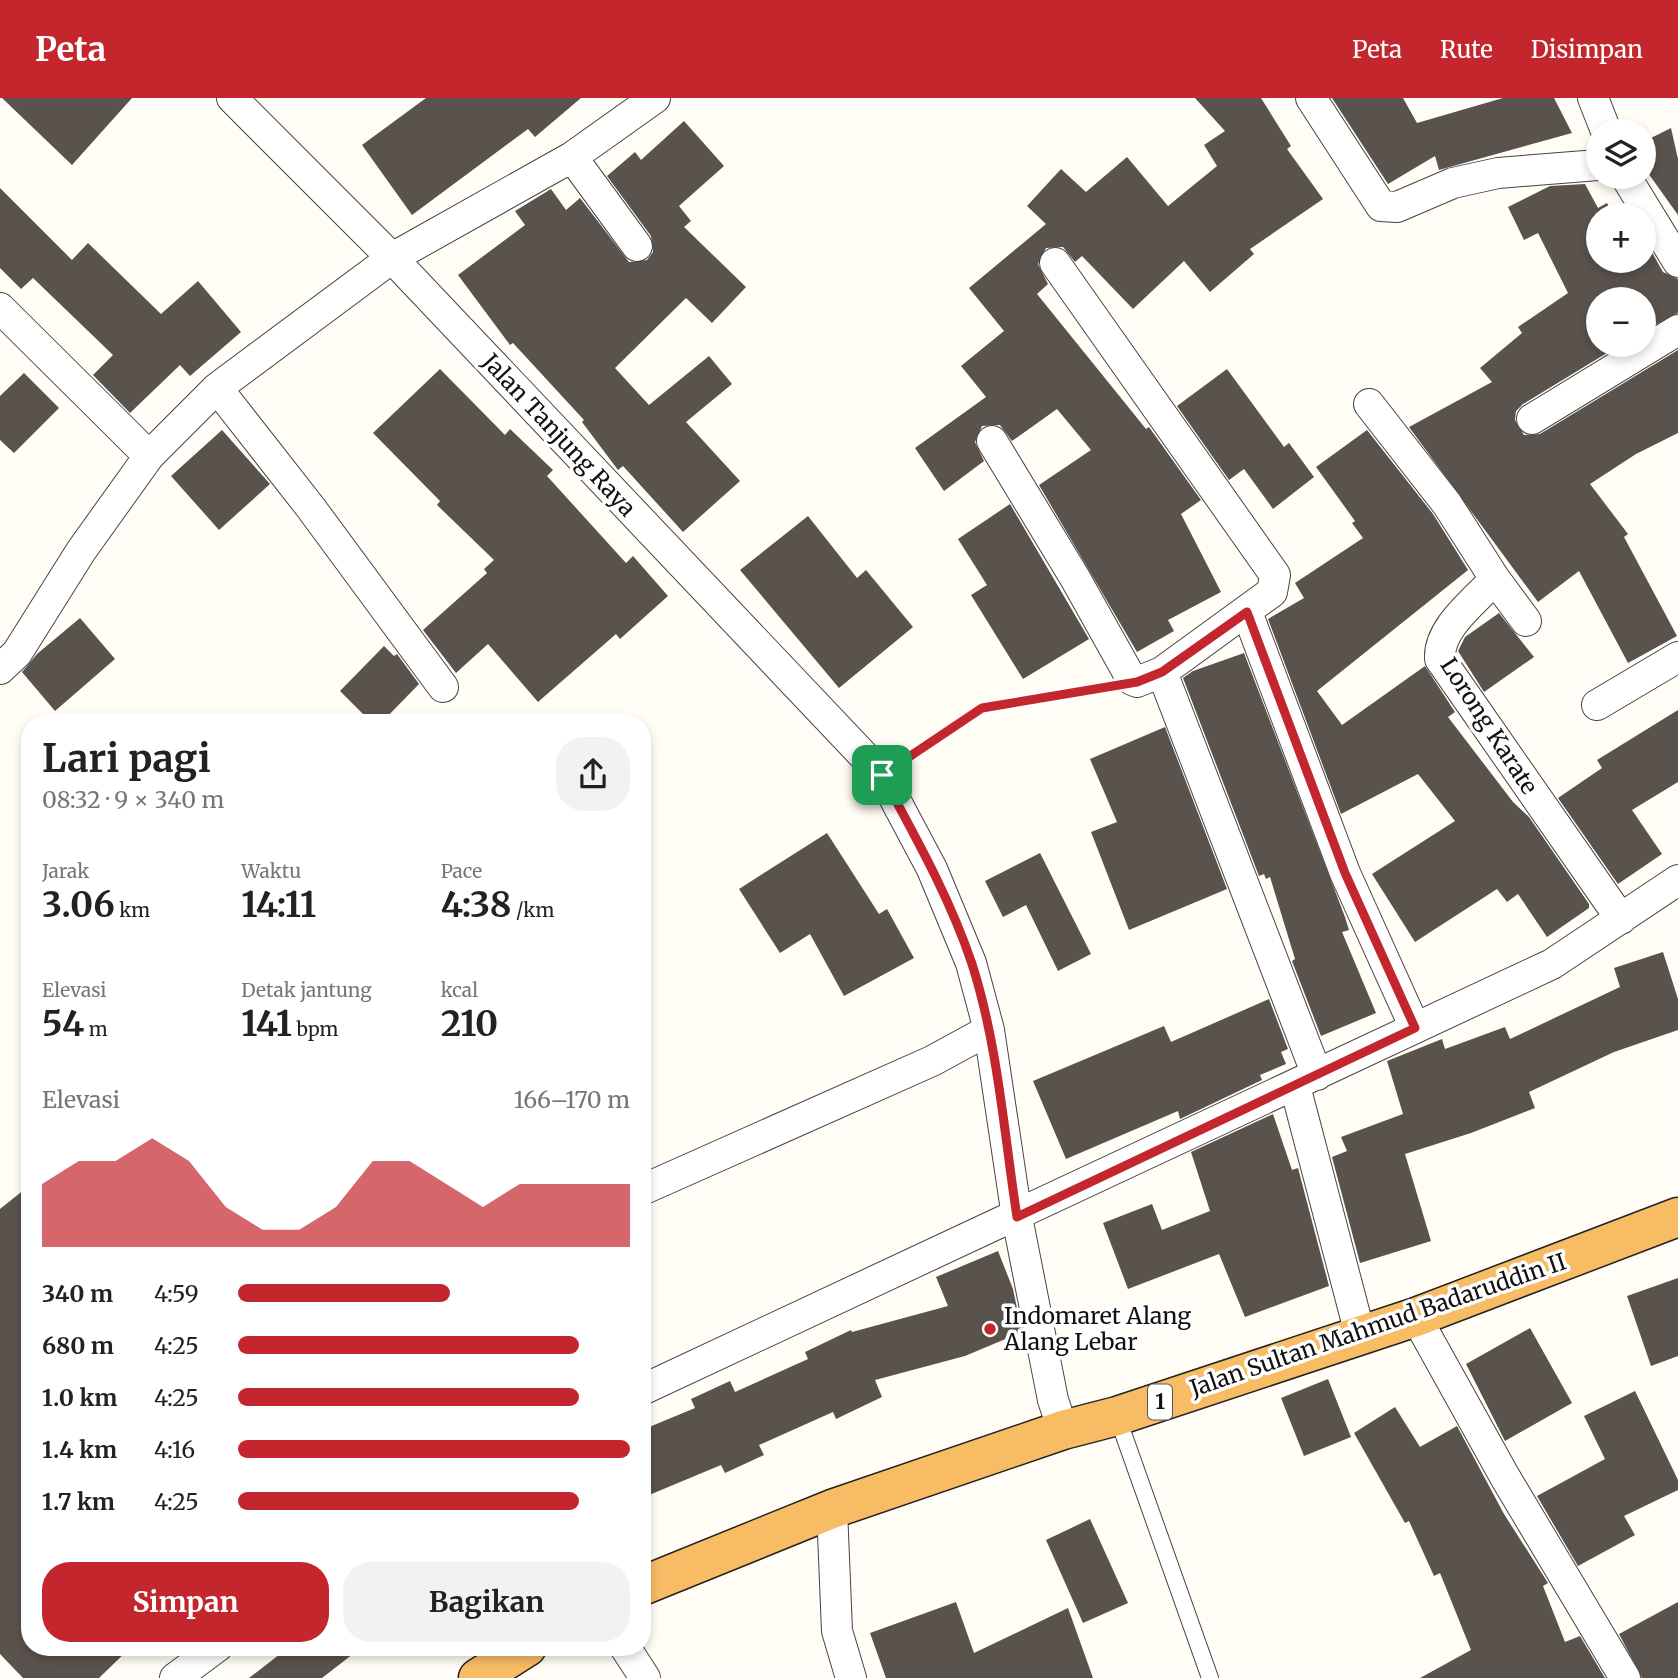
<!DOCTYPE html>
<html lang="id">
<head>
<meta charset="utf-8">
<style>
  :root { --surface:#fff; --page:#f2f2f2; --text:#222; --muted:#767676; --accent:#c4262e }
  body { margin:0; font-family:Merriweather,serif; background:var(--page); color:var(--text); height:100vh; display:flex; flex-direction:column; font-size:26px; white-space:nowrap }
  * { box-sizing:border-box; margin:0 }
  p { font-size:23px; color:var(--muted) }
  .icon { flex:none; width:38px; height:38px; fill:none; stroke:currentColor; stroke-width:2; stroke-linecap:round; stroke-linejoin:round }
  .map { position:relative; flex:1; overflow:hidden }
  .sheet { position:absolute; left:21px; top:616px; width:630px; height:942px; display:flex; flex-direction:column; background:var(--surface); border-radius:28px; box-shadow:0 4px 10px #0003 }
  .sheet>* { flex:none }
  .fabs { position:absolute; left:1586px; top:21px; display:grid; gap:14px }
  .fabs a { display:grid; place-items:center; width:70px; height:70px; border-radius:50%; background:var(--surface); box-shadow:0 4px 10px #0003; font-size:35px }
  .pin { position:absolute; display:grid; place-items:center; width:60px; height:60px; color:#fff; margin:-30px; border-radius:14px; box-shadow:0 4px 10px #0006 }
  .round { display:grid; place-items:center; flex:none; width:74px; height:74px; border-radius:28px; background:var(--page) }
  .headline { display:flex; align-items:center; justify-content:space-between; height:119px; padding:0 21px }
  h1 { font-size:38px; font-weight:700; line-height:52px }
  .stats { display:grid; grid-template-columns:repeat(3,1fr); gap:10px; height:119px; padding:7px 21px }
  .stats div { display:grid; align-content:center }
  .stats b { font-size:35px; font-weight:700 }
  .stats small { font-size:19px; font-weight:400 }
  .stats p { font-size:19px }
  .chart { height:196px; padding:14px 21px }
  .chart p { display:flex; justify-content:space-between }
  .chart svg { width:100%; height:126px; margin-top:7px; fill:var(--accent); opacity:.7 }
  .primary-button { display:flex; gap:14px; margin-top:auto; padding:14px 21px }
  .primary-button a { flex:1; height:80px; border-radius:28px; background:var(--accent); color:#fff; font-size:28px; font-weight:700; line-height:80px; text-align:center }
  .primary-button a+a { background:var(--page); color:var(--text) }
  ul { padding:0 21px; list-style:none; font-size:23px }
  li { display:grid; grid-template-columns:112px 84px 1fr; align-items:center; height:52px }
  li i { height:18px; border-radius:9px; background:var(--accent) }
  header { display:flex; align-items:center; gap:42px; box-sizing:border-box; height:98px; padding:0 35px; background:var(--accent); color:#fff }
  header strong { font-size:33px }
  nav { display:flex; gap:38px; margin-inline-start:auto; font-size:24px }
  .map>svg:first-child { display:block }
</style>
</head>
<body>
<header>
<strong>Peta</strong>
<nav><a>Peta</a><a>Rute</a><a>Disimpan</a></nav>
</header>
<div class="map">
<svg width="1678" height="1580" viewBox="0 0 1678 1580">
  <rect width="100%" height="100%" fill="#fffdf5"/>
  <!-- building -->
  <path fill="#5a524d" d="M 2,0 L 132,0 L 72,67 Z
    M 426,0 L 581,0 L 535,39 L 528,31 L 412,117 L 362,47 Z
    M 1195,0 L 1261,0 L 1291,48 L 1287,51 L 1323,101 L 1250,151 L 1254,156 L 1210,194 L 1184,163 L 1133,211 L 1082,158 L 1075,164 L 1063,149 L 1046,150 L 1038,166 L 1048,186 L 1037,196 L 1146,331 L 1149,329 L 1201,402 L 1181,416 L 1221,494 L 1168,522 L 1174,533 L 1137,554 L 1039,387 L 1091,352 L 1057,311 L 1012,343 L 1000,327 L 982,328 L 975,344 L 984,363 L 944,393 L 915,350 L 986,299 L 961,268 L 1004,233 L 969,190 L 1046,126 L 1027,108 L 1061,71 L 1086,94 L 1127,59 L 1168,108 L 1217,68 L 1204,47 L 1225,33 Z
    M 1332,0 L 1403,0 L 1417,25 L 1503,0 L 1554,0 L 1572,35 L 1439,72 L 1435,58 L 1388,86 Z
    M 684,23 L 724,68 L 679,108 L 691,123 L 684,129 L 746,189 L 712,225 L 686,200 L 615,270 L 649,307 L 709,258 L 732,286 L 686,324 L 740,383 L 683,434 L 623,368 L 618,372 L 582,324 L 584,322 L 513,245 L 510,247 L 458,177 L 525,127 L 515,113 L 551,91 L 566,112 L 580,100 L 629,164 L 647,162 L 653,154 L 651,138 L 607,78 L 635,54 L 641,62 Z
    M 1671,30 L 1678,61 L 1678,117 L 1643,68 L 1643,44 Z
    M 1585,86 L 1598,110 L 1607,105 L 1613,117 L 1598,117 L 1598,163 L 1643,163 L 1643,155 L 1650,151 L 1663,174 L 1678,181 L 1678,215 L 1643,233 L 1643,201 L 1598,201 L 1598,247 L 1620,247 L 1523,306 L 1516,313 L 1515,322 L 1524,337 L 1540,336 L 1678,252 L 1678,335 L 1636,356 L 1590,386 L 1628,436 L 1624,439 L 1677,538 L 1628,565 L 1579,473 L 1538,504 L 1409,329 L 1492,284 L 1480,270 L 1522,235 L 1518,229 L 1568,195 L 1538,135 L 1524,142 L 1508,109 L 1550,88 Z
    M 0,90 L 72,162 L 88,145 L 161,216 L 198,183 L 241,234 L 190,278 L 180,267 L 130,315 L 93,277 L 113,257 L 33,180 L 21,191 L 0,170 Z
    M 440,271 L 505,337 L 510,331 L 553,372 L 547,378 L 626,465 L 633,458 L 668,498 L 620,541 L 616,536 L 538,604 L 488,546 L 456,575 L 423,532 L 487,475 L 484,471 L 494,462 L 437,407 L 440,403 L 373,335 Z
    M 1227,271 L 1284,349 L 1289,345 L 1314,379 L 1273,411 L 1244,371 L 1229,382 L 1177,308 Z
    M 24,275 L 59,310 L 14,355 L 0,342 L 0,298 Z
    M 222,332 L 270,386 L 219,432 L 171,378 Z
    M 1367,332 L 1433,416 L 1468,472 L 1317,593 L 1342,627 L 1425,568 L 1455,614 L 1448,619 L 1513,704 L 1529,719 L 1589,806 L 1589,810 L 1547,839 L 1518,796 L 1507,804 L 1497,791 L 1415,844 L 1372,776 L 1455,723 L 1418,676 L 1341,716 L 1268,521 L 1304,500 L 1295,485 L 1363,440 L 1352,425 L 1355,423 L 1316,369 Z
    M 1010,406 L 1089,541 L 1023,581 L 971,497 L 987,487 L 958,441 Z
    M 808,418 L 857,480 L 866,472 L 913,529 L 839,590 L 740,472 Z
    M 1499,515 L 1534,559 L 1484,594 L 1458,553 L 1465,539 Z
    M 80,520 L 115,561 L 55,613 L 22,574 L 37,556 Z
    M 384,548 L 394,558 L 397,556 L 419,586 L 381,625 L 372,625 L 340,593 Z
    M 1244,555 L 1345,819 L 1349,832 L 1342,834 L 1376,915 L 1321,938 L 1292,863 L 1295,861 L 1270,779 L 1266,781 L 1264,776 L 1259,778 L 1183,580 L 1193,573 Z
    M 1678,612 L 1678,684 L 1632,712 L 1662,756 L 1618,786 L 1558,700 L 1602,670 L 1597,662 Z
    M 1165,629 L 1227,791 L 1129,832 L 1091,734 L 1117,724 L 1090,661 Z
    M 827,735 L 879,816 L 887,811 L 914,860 L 844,898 L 810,836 L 780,855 L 739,791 Z
    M 1040,755 L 1091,856 L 1058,873 L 1026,807 L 1003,819 L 985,783 Z
    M 1663,854 L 1678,901 L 1678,932 L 1614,954 L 1529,994 L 1535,1010 L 1471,1035 L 1405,1056 L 1431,1143 L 1360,1165 L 1332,1059 L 1347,1053 L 1341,1039 L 1403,1016 L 1387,963 L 1442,941 L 1445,951 L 1505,929 L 1510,941 L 1620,889 L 1614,870 Z
    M 1269,901 L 1288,951 L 1281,954 L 1286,966 L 1260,977 L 1262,982 L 1180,1021 L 1178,1013 L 1066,1061 L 1033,983 L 1164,928 L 1171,944 Z
    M 1273,1016 L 1292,1072 L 1298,1070 L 1329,1188 L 1245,1219 L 1219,1156 L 1128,1191 L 1103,1125 L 1152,1106 L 1162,1132 L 1210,1113 L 1191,1054 Z
    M 30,1087 L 30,1549 L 131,1549 L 99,1580 L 23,1580 L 0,1556 L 0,1111 Z
    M 998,1153 L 1013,1191 L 1022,1234 L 965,1258 L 875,1282 L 882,1299 L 836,1321 L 833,1314 L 759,1347 L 764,1357 L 725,1375 L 721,1367 L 642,1400 L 642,1332 L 695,1310 L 691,1301 L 730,1283 L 735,1294 L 808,1261 L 805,1254 L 851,1232 L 852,1234 L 948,1208 L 936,1179 Z
    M 1678,1180 L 1678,1258 L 1651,1268 L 1627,1198 Z
    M 1530,1230 L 1572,1305 L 1505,1343 L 1466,1266 Z
    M 1328,1281 L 1351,1339 L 1304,1358 L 1281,1300 Z
    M 1635,1293 L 1678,1382 L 1678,1392 L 1624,1418 L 1635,1437 L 1578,1468 L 1537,1398 L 1605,1361 L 1584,1318 Z
    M 1395,1309 L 1420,1349 L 1457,1328 L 1504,1416 L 1548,1485 L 1543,1488 L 1565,1544 L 1580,1538 L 1605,1580 L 1420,1580 L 1471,1552 L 1440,1475 L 1434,1478 L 1409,1423 L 1405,1425 L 1354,1335 Z
    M 1090,1421 L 1128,1505 L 1083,1525 L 1046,1442 Z
    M 956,1504 L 974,1555 L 1068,1510 L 1093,1580 L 886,1580 L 870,1535 Z
    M 1678,1504 L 1678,1580 L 1642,1580 L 1619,1536 Z
    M 289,1549 L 362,1549 L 322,1580 L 249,1580 Z"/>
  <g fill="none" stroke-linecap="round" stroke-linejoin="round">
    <defs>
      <path id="service" d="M 1117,1318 L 1210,1580"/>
      <path id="minor" d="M 232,0 L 392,160 L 882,677 L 932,771 L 971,865 L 989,932 L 1017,1119 L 1053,1302 L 1063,1332
        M 1311,0 L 1381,108 L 1397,109 L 1453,85 L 1498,75 L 1598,67
        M 1593,0 L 1606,33
        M 572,59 L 637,148
        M 1626,79 L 1678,164
        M 1055,165 L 1275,477 L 1272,494 L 1162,574 L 1317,977
        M 0,210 L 149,358
        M 217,290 L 311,410 L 443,589
        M 1369,306 L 1447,406 L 1495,481
        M 1532,321 L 1678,232
        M 992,343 L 1075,480 L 1132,582 L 1137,584 L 1162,574
        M 1247,514 L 1345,775 L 1415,930
        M 1526,523 L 1495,481 C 1475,503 1438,530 1440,561 L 1621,821
        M 0,571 L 17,555 L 81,453 L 149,358 L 217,290 L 392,160 L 572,59 L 655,0
        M 1597,607 L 1678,559
        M 1295,988 L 1360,1236
        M 642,1092 L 932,963 L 989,932
        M 1416,1219 L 1505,1379 L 1625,1580
        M 642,1292 L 1552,866 L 1678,782
        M 832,1411 L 837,1533 L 851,1580
        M 625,1549 L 645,1580
        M 175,1580 L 217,1549"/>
      <path id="trunk" d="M 642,1488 L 832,1411 L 1063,1332 L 1117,1318 L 1416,1219 L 1678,1119
        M 478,1580 L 527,1549"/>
    </defs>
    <!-- service casing -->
    <use href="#service" stroke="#444" stroke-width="18"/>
    <!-- minor casing -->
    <use href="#minor" stroke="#444" stroke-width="32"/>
    <!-- trunk casing -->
    <use href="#trunk" stroke="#222" stroke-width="41"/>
    <!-- path -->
    <path stroke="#333" stroke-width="4.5" stroke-dasharray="7 3.5" stroke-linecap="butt" d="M 907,661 L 982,610 L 1102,590"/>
    <!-- service -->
    <use href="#service" stroke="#fff" stroke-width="16"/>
    <!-- minor -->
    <use href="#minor" stroke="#fff" stroke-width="30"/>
    <!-- trunk -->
    <use href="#trunk" stroke="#f7bc64" stroke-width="38"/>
  </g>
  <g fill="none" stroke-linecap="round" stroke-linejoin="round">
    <defs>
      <path id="route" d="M 1247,514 L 1345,775 L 1415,930 L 1017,1119 C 1004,1035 998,947 972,866 C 950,800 915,738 882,677 L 982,610 L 1137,584 L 1162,574 Z"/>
    </defs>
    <!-- route casing -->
    <use href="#route" stroke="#fff" stroke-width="14"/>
    <!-- route -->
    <use href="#route" stroke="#c4262e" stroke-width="9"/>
  </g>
  <!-- markers -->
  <circle fill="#c4262e" stroke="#fff" stroke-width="2.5" cx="990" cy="1231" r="7"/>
  <g text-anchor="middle" stroke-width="7" stroke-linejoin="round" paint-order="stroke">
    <!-- shield labels -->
    <rect fill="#fff" stroke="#585858" stroke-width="2" x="1148" y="1286.5" width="24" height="35" rx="5"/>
    <g font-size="21" font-weight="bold" fill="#111">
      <text x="1160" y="1311">1</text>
    </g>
    <!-- street labels -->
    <g font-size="23" fill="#111" stroke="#fff">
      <text transform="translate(559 337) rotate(47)" y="8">Jalan Tanjung Raya</text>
      <text transform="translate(1489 628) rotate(57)" y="8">Lorong Karate</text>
      <text transform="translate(1378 1227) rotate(-19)" y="8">Jalan Sultan Mahmud Badaruddin II</text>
    </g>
    <!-- poi labels -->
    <g font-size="23" fill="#111" stroke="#fff" text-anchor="start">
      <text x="1004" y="1226">Indomaret Alang<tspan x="1004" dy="26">Alang Lebar</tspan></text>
    </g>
  </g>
</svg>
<div class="fabs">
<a><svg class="icon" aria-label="layers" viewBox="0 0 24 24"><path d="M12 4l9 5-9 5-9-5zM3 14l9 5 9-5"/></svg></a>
<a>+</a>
<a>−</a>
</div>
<div class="pin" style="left:882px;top:677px;background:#1e9e55"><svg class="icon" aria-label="arrive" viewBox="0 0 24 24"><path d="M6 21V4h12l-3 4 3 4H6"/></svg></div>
<section class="sheet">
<div class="headline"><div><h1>Lari pagi</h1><p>08:32 · 9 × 340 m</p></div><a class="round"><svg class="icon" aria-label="share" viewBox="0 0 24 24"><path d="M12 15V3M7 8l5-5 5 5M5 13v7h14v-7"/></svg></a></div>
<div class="stats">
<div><p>Jarak</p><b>3.06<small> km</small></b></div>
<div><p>Waktu</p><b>14:11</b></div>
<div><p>Pace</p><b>4:38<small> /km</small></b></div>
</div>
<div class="stats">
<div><p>Elevasi</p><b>54<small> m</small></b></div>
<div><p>Detak jantung</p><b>141<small> bpm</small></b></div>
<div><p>kcal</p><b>210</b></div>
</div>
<div class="chart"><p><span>Elevasi</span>166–170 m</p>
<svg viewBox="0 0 160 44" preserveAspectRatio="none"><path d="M0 44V22L10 14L20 14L30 6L40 14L50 30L60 38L70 38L80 30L90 14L100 14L110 22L120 30L130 22L140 22L150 22L160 22V44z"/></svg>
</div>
<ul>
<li><b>340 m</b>4:59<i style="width:54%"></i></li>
<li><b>680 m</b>4:25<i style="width:87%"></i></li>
<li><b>1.0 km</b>4:25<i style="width:87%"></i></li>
<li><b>1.4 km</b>4:16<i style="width:100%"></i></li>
<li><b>1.7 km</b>4:25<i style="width:87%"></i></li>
</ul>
<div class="primary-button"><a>Simpan</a><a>Bagikan</a></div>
</section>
</div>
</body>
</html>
